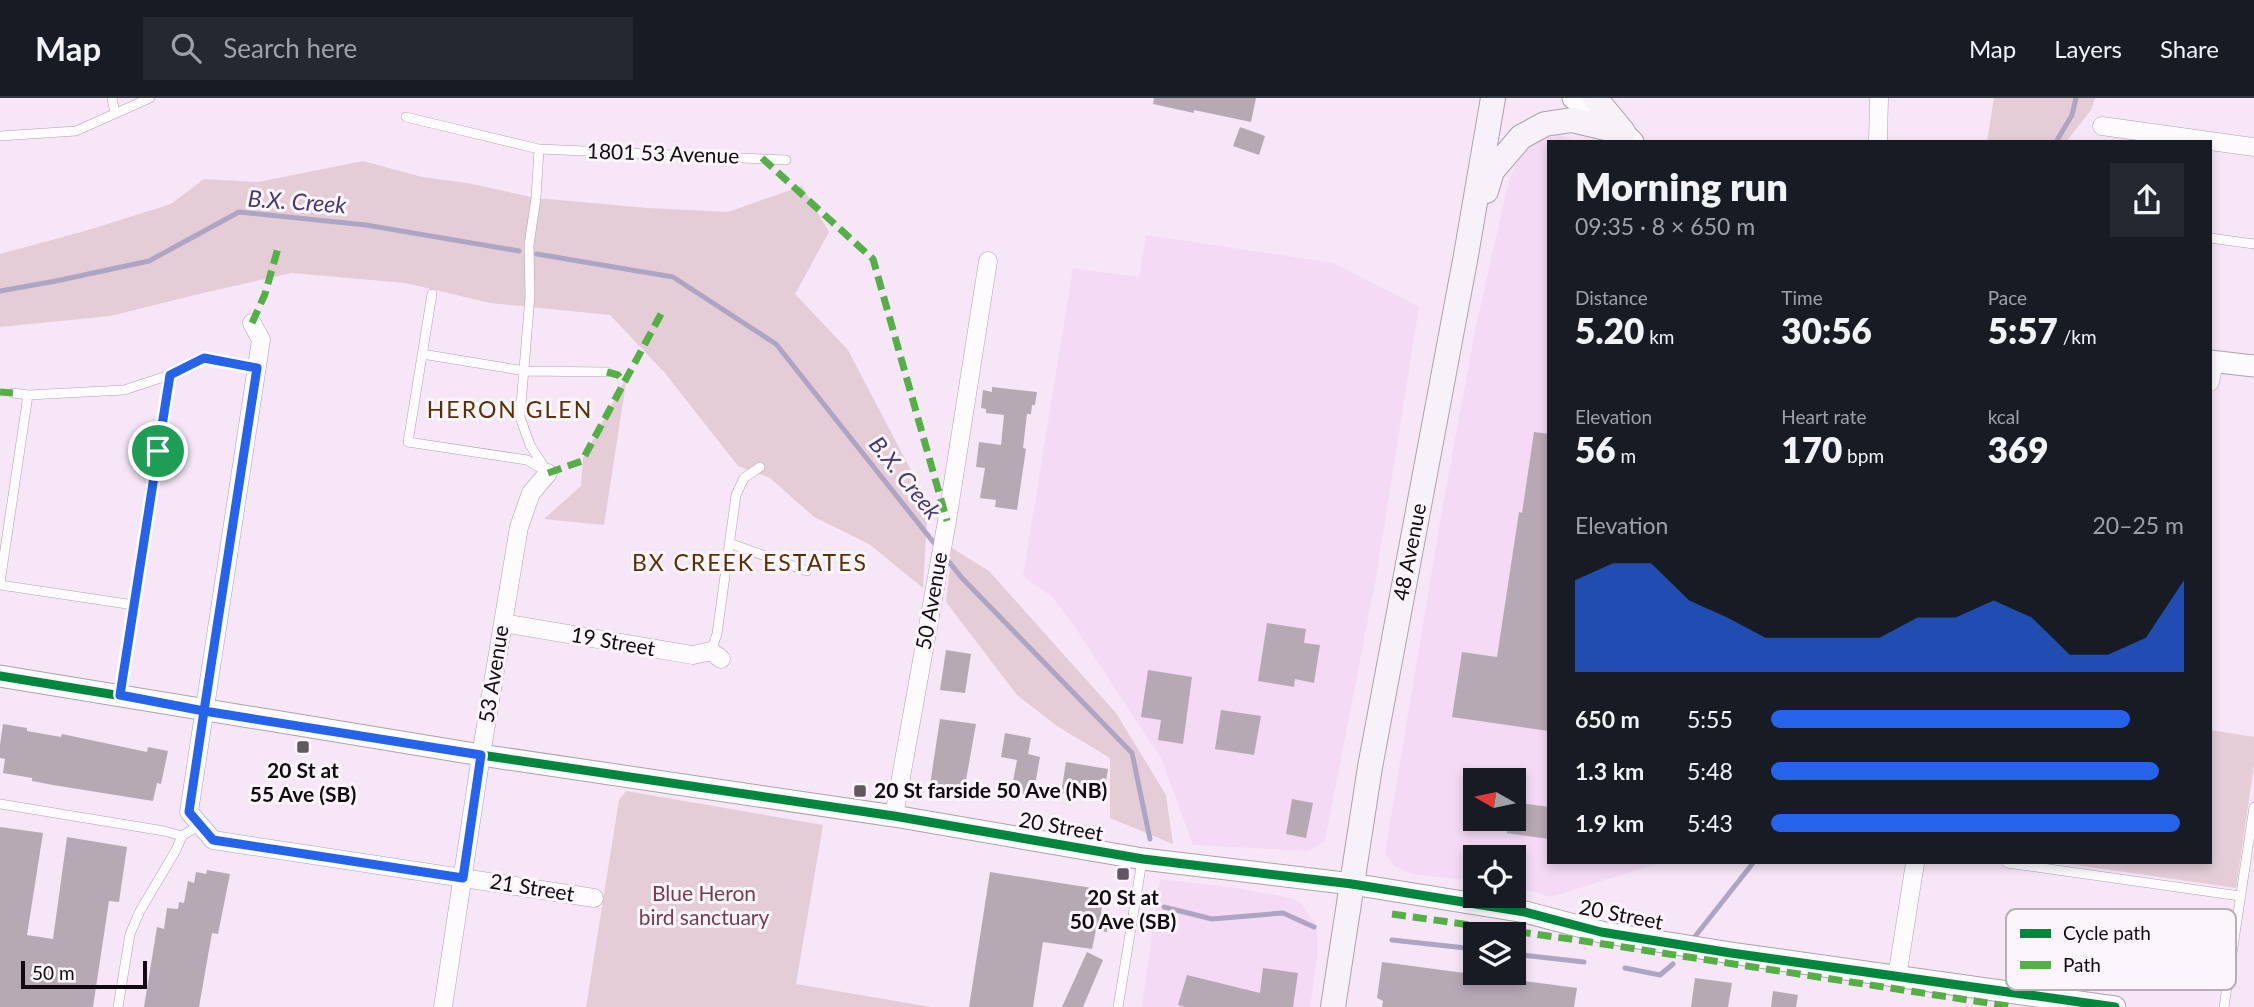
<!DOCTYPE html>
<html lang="en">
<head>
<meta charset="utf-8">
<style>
  :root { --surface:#171b24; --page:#242831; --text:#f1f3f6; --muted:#9ea1a6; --line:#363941; --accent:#2563eb }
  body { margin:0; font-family:Lato,sans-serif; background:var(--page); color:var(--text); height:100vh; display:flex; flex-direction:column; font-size:26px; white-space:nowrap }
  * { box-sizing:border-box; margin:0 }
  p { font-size:23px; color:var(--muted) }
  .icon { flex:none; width:38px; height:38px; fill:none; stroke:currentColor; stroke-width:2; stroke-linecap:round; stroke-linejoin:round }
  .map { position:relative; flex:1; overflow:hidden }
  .panel { position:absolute; left:1547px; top:42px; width:665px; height:724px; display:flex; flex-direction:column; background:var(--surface); border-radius:0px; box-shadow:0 4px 10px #0003 }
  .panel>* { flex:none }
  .needle { width:46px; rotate:279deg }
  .buttons { position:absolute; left:1463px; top:670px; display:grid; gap:14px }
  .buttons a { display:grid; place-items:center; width:63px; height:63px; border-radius:0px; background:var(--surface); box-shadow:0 4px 10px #0003; font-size:35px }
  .scale { position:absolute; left:21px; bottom:18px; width:126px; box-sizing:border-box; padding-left:7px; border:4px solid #120912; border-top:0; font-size:19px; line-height:24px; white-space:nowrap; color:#120912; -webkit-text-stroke:5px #fcf6fc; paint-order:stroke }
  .pin { position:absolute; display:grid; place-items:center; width:60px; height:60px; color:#fff; margin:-30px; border:4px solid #fff; border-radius:50%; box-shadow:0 2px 7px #0007 }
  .round { display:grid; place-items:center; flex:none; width:74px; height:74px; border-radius:0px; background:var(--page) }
  .headline { display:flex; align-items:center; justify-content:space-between; height:119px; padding:0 28px }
  h1 { font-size:38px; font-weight:800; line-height:52px }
  .metrics { display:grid; grid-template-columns:repeat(3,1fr); gap:10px; height:119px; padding:7px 28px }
  .metrics div { display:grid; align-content:center }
  .metrics b { font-size:35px; font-weight:800 }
  .metrics small { font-size:19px; font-weight:400 }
  .metrics p { font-size:19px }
  .chart { height:196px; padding:14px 28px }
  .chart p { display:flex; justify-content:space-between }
  .chart svg { width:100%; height:126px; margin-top:7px; fill:var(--accent); opacity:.7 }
  ul { padding:0 28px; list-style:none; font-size:23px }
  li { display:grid; grid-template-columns:112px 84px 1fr; align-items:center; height:52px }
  li i { height:18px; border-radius:9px; background:var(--accent) }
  header { display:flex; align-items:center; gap:42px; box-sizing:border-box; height:98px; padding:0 35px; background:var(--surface); border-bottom:2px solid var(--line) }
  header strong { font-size:33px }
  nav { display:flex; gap:38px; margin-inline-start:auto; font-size:24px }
  .search { width:490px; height:63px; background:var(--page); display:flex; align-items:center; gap:18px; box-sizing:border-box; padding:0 24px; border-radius:0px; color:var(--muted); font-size:26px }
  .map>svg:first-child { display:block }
</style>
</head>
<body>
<header>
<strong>Map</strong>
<div class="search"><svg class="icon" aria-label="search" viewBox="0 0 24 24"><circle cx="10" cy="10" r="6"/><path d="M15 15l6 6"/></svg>Search here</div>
<nav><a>Map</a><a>Layers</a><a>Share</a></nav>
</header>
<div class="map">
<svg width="2254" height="909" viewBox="0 0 2254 909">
  <rect width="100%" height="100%" fill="#f7e6f7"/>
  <!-- built -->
  <path fill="#f5daf5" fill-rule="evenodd" d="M 1560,37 L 1578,44 L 1549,44 L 1549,765 L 1659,765 L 1551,799 L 1514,788 L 1514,760 L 1475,760 L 1475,783 L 1412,776 L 1394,768 L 1385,755 L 1442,412 L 1475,233 L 1509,82 L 1522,55 L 1540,42 ZM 1475,682 L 1514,682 L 1514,721 L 1475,721 Z
    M 1146,137 L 1334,165 L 1419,209 L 1376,480 L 1325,743 L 1309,753 L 1193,747 L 1162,662 L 1071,523 L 1052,499 L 1023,478 L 1073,170 L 1139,179 Z
    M 1160,781 L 1235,790 L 1287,799 L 1300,804 L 1317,828 L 1317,860 L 1310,909 L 1142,909 Z"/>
  <!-- green -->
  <path fill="#e4cdd7" d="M 1994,0 L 2095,0 L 2091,12 L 2066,44 L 1987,44 Z
    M 363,63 L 422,79 L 467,85 L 536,100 L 648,110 L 728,114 L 802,88 L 829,134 L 795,196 L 848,252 L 928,405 L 923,490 L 869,446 L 814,419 L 770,380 L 738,368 L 665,275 L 610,217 L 490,205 L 406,185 L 291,175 L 203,195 L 110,218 L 0,229 L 0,156 L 85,133 L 171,106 L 204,81 L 258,84 Z
    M 627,278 L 604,427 L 544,421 L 581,388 L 583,360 Z
    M 952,450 L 989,473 L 1116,615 L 1166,697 L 1173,746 L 1110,720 L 1110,660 L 1057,628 L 1017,597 L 946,504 Z
    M 2210,632 L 2254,639 L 2254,667 L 2236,790 L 2062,765 L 2210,765 Z
    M 626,693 L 823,727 L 796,886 L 931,909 L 586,909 L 619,702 Z"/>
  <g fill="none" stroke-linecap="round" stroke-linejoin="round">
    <!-- stream -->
    <path stroke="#ada5c3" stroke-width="5" d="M 2056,44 L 2072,17 L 2076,0
      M 537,156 L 673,179 L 776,246 L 938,450
      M 0,193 L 56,183 L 149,163 L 239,114 L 366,127 L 519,153
      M 946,460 L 961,479 L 1132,655 L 1150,741
      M 1164,809 L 1212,821 L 1283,815 L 1314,829
      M 1693,841 L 1753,765
      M 1392,842 L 1475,851
      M 1514,856 L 1584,864
      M 1625,870 L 1660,877 L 1673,866"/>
  </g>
  <!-- building -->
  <path fill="#b7a9b4" d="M 1154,0 L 1256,0 L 1251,24 L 1194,12 L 1194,15 L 1153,6 Z
    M 1240,29 L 1265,38 L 1259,57 L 1233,48 Z
    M 992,289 L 1037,294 L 1035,307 L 1032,307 L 1031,316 L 1027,316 L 1023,350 L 1026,351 L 1017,412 L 995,409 L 996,402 L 980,400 L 985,370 L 976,369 L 979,344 L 1001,347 L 1004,317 L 986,315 L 986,311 L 981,310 L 983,292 L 992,294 Z
    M 1534,334 L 1549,336 L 1549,633 L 1452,619 L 1462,554 L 1497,559 L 1519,414 L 1522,415 Z
    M 1267,525 L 1306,531 L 1304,545 L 1320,547 L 1314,585 L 1295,581 L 1294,589 L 1258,583 Z
    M 946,552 L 971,556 L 965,595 L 940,592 Z
    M 1148,572 L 1192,579 L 1183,646 L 1158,642 L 1161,622 L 1141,619 Z
    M 1221,612 L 1261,618 L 1254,657 L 1215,651 Z
    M 940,621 L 976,626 L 963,699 L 929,693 Z
    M 3,626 L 27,630 L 27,633 L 61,639 L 62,636 L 147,654 L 148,649 L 168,653 L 161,686 L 157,685 L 153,703 L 53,687 L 32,683 L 32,680 L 3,675 L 5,661 L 0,660 L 0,647 Z
    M 1005,635 L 1031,640 L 1028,656 L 1040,659 L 1033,698 L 1011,694 L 1017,662 L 1001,659 Z
    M 1066,664 L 1108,671 L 1103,702 L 1061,695 Z
    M 1292,701 L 1313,705 L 1306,740 L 1286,736 Z
    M 1514,704 L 1549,709 L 1549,741 L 1507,735 L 1509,721 L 1514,721 Z
    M 0,729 L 43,735 L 27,837 L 53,841 L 67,739 L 127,749 L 119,804 L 109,803 L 93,909 L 0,909 Z
    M 207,772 L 230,776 L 218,836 L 212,835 L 199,909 L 144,909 L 157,829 L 164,831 L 167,810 L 178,811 L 179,804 L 184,805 L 188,783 L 194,785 L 196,774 L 206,776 Z
    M 990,774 L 1098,791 L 1097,799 L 1103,800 L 1101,815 L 1110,816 L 1107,834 L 1096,832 L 1092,851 L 1043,844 L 1033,909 L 969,909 Z
    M 1087,854 L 1103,862 L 1083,909 L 1062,909 Z
    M 1382,864 L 1577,890 L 1574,909 L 1382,909 L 1383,903 L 1377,900 Z
    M 1263,870 L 1298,875 L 1293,909 L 1185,909 L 1178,907 L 1187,877 L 1260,895 Z
    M 1695,880 L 1732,885 L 1728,909 L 1691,909 Z
    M 1773,893 L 1798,897 L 1796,909 L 1771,909 Z"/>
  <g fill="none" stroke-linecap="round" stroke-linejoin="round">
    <defs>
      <path id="service" d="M 112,0 L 115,15
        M 406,19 L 539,51 L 786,62
        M 0,38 L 76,33 L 150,0
        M 539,51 L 536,100 L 529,147 L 530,198 L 520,319 L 530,347 L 548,375
        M 2210,140 L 2254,146
        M 432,196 L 408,344 L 527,362 L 544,372
        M 422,256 L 525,273 L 607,274
        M 13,295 L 28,297 L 124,292 L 170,277 L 204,260 L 257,270
        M 729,445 L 807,473
        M 0,485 L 28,297
        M 0,487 L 134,507
        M 711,553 L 717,536 L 736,397 L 744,380 L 760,369
        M 120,597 L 170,277
        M 0,706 L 164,733 L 182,738
        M 2007,765 L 2240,798
        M 118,909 L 130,836 L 140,813 L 176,752 L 182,738 L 200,727
        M 1118,909 L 1142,763
        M 2224,909 L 2254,709"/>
      <path id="minor" d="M 2102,28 L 2254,49
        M 1878,44 L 1879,0
        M 252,225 L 261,242 L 189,714 L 213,742 L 594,800
        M 2210,284 L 2214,263
        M 503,525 L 693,557 L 711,553 L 721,561
        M 894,718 L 947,423 L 988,163
        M 1897,879 L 1915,765
        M 443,909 L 481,657 L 519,429 L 531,395 L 548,375"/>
      <path id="tertiary" d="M 1573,0 L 1623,34 L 1633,44
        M 2210,263 L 2254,268
        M 0,578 L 481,657 L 894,718 L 1143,761 L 1352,786 L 1525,814 L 1601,834 L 1731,855 L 2115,909"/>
      <path id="secondary" d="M 1595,0 L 1623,34
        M 1486,93 L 1492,73 L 1521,39 L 1545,26 L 1572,22 L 1623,34
        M 1333,909 L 1370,669 L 1466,157 L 1493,0"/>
    </defs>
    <!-- service casing -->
    <use href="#service" stroke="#ada1ad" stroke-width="10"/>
    <!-- minor casing -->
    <use href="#minor" stroke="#ada1ad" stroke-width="19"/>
    <!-- tertiary casing -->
    <use href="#tertiary" stroke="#ada1ad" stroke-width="23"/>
    <!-- secondary casing -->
    <use href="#secondary" stroke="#ada1ad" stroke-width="26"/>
    <!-- service -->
    <use href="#service" stroke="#fefbfe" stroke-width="9"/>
    <!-- minor -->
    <use href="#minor" stroke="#fefbfe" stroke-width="18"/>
    <!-- tertiary -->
    <use href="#tertiary" stroke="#fefbfe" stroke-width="21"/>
    <!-- secondary -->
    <use href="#secondary" stroke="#f7f2f9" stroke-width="24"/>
    <!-- quiet -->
    <path stroke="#54b044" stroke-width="7" stroke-dasharray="14 7" stroke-linecap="butt" d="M 762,60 L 873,161 L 947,423
      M 252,225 L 265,196 L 278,150
      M 607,274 L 618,277 L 624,284
      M 0,294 L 13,295
      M 548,375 L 582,363 L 661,216
      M 1392,816 L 1584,843 L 2014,909"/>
    <defs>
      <path id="cycleway" d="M 0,578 L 481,657 L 894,718 L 1143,761 L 1352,786 L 1525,814 L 1601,834 L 1731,855 L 2115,909"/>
    </defs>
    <!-- cycleway casing -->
    <use href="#cycleway" stroke="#fcf6fc" stroke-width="13"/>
    <!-- cycleway -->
    <use href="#cycleway" stroke="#00873e" stroke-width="9"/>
  </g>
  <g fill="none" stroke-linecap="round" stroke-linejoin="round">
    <defs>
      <path id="route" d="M 158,353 L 120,597 L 204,613 L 189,714 L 213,742 L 463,780 L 481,657 L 204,613 L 257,270 L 204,260 L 170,277 L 158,353"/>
    </defs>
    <!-- route casing -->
    <use href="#route" stroke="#fff" stroke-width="14"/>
    <!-- route -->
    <use href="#route" stroke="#2563eb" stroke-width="9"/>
  </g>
  <!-- markers -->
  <g fill="#625662" stroke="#fcf6fc" stroke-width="2.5">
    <rect x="296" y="642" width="14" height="14" rx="3.5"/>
    <rect x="853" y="686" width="14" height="14" rx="3.5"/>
    <rect x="1116" y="769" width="14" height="14" rx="3.5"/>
  </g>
  <g text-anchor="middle" stroke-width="6" stroke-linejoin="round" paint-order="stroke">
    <!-- street labels -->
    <g font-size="21" fill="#120912" stroke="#fcf6fc">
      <text transform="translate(663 56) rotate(2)" y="7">1801 53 Avenue</text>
      <text transform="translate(1410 454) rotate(-79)" y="7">48 Avenue</text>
      <text transform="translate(932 503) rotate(-80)" y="7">50 Avenue</text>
      <text transform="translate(613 544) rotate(10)" y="7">19 Street</text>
      <text transform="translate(494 576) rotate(-81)" y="7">53 Avenue</text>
      <text transform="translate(1061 729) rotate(10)" y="7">20 Street</text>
      <text transform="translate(532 790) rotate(9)" y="7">21 Street</text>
      <text transform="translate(1621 817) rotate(11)" y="7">20 Street</text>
    </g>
    <!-- poi labels -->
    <g font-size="21" font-weight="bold" fill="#120912" stroke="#fcf6fc">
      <text x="303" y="680">20 St at<tspan x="303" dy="24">55 Ave (SB)</tspan></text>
      <text x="874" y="700" text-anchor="start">20 St farside 50 Ave (NB)</text>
      <text x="1123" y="807">20 St at<tspan x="1123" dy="24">50 Ave (SB)</tspan></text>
    </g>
    <!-- park labels -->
    <g font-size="21" fill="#763c4c" stroke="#fcf6fc">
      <text x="704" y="803">Blue Heron<tspan x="704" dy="24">bird sanctuary</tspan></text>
    </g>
    <!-- water labels -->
    <g font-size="23" font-style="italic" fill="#443b6c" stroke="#fcf6fc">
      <text transform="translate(297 104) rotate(4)" y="8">B.X. Creek</text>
      <text transform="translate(905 380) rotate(51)" y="8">B.X. Creek</text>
    </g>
    <!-- neighbourhood labels -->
    <g font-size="23" letter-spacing="2" fill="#592f04" stroke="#fcf6fc">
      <text x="510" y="320">HERON GLEN</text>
      <text x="750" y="473">BX CREEK ESTATES</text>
    </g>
  </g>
  <!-- legend -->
  <rect x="2006" y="811" width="230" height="81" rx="10" fill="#fcf6fc" stroke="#b6afb6" stroke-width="2"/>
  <rect x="2020" y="831" width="31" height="9" fill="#00873e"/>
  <rect x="2020" y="863" width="31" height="8" fill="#54b044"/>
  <g font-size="19" fill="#120912">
    <text x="2063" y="842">Cycle path</text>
    <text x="2063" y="874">Path</text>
  </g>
</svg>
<div class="buttons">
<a><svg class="needle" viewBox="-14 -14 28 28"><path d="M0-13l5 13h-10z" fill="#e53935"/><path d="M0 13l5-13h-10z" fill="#9ea1a6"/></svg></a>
<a><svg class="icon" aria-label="locate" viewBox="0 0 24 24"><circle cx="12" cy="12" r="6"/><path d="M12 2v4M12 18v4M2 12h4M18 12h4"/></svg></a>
<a><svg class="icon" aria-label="layers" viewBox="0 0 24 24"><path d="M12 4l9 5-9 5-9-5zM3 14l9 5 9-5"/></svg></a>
</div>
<div class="scale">50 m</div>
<div class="pin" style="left:158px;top:353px;background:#1e9e55"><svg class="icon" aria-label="arrive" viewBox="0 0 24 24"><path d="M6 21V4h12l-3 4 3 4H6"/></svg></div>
<section class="panel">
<div class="headline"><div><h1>Morning run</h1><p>09:35 · 8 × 650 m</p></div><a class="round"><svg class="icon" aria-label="share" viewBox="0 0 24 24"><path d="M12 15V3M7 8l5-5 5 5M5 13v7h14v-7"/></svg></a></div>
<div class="metrics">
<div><p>Distance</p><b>5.20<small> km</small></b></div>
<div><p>Time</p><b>30:56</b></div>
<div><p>Pace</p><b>5:57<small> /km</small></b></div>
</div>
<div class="metrics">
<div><p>Elevation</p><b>56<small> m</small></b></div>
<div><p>Heart rate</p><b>170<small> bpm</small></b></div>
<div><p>kcal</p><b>369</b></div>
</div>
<div class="chart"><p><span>Elevation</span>20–25 m</p>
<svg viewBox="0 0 160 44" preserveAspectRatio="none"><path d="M0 44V12L10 6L20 6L30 19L40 25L50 32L60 32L70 32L80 32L90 25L100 25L110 19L120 25L130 38L140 38L150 32L160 12V44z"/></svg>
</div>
<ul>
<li><b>650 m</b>5:55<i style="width:87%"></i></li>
<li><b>1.3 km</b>5:48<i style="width:94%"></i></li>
<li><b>1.9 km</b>5:43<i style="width:99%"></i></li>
</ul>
</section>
</div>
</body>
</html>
